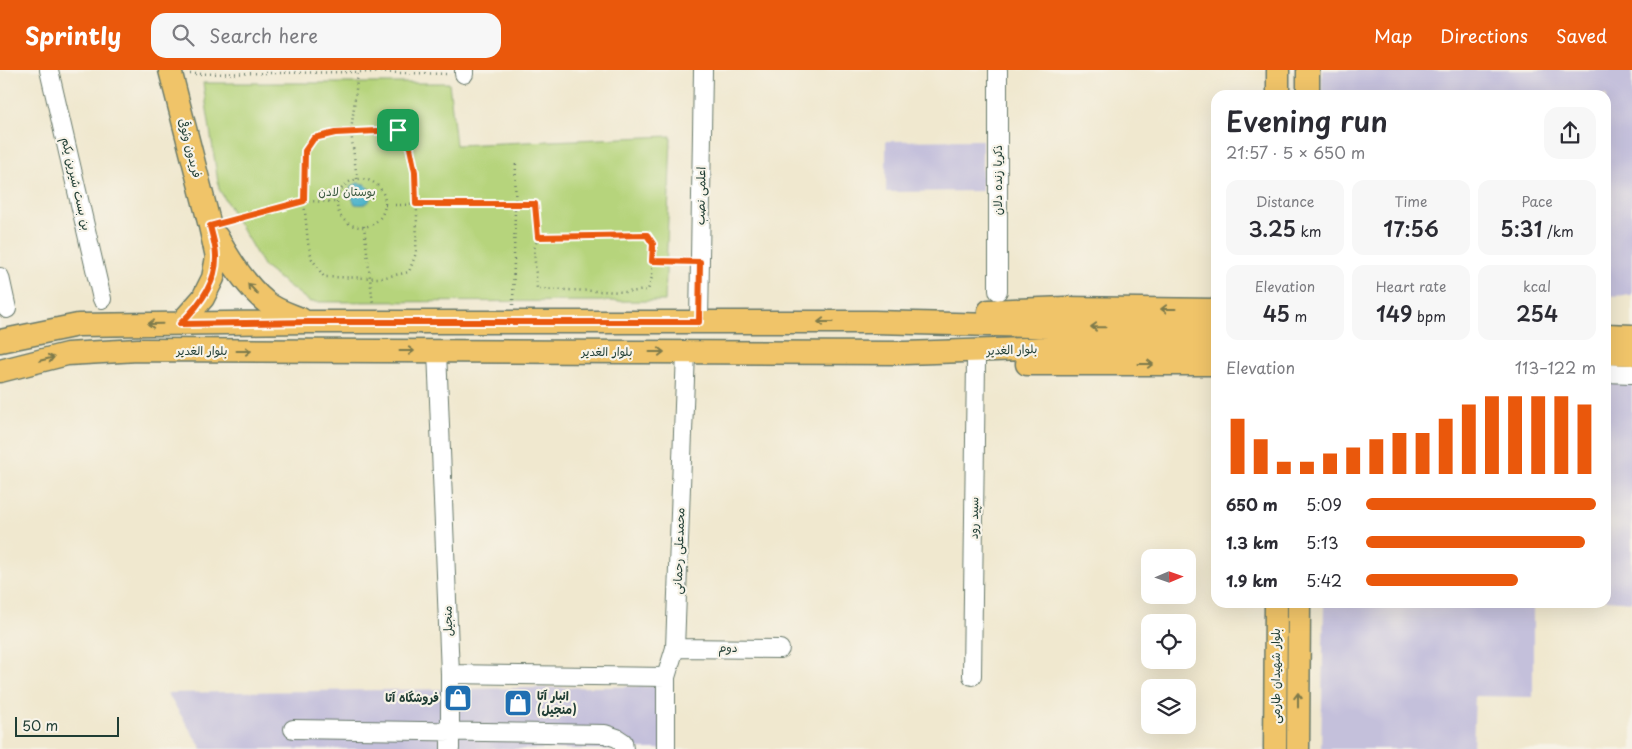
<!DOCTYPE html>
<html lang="en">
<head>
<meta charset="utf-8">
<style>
  :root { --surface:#fff; --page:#f7f7f7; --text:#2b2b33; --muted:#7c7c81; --accent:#ea580c }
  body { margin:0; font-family:"Playpen Sans","Playpen Sans Arabic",sans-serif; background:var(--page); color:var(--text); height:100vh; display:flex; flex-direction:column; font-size:19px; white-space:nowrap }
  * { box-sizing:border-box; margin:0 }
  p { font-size:16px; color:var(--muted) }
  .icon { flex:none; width:28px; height:28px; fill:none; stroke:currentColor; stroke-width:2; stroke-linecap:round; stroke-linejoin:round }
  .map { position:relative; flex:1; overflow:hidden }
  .panel { position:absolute; left:1211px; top:20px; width:400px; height:518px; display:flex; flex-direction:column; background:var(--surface); border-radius:15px; box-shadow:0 5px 20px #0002 }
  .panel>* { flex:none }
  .needle { width:32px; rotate:88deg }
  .buttons { position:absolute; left:1141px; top:479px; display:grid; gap:10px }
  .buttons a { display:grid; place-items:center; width:55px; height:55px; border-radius:10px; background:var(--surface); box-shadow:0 5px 20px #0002; font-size:25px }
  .scale { position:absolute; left:15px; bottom:12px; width:104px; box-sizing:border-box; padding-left:5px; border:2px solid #1f3d34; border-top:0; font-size:14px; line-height:18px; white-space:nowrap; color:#1f3d34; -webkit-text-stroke:4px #f7f3e8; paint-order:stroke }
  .pin { position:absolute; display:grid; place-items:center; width:42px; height:42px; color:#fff; margin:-21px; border-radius:10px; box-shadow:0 2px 8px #0006 }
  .round { display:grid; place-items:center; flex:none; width:52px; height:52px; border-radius:15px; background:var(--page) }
  .headline { display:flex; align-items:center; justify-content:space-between; height:85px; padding:0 15px }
  h1 { font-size:28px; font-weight:600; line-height:38px }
  .stats { display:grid; grid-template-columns:repeat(3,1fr); gap:8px; height:85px; padding:5px 15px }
  .stats div { display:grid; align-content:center; border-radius:12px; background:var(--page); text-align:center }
  .stats b { font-size:21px; font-weight:600 }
  .stats small { font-size:14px; font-weight:400 }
  .stats p { font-size:14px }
  .chart { height:140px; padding:10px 15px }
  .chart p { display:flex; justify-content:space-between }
  .chart svg { width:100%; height:90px; margin-top:5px; stroke:var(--accent); stroke-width:6 }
  ul { padding:0 15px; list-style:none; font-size:16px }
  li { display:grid; grid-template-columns:80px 60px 1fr; align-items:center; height:38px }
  li i { height:12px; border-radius:6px; background:var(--accent) }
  header { display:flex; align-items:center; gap:30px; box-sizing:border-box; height:70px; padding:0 25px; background:var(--accent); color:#fff }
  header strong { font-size:24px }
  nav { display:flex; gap:28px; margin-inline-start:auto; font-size:18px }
  .search { width:350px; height:45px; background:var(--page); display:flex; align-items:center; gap:12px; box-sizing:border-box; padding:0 18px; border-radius:15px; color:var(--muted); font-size:19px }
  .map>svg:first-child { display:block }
</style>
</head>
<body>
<header>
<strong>Sprintly</strong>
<div class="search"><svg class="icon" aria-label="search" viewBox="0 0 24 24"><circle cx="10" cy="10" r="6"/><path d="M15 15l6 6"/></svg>Search here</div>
<nav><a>Map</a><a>Directions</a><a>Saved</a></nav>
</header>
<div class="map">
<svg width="1632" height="679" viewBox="0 0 1632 679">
  <rect width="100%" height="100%" fill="#f7f3e8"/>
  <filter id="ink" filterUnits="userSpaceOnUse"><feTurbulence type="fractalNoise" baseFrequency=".02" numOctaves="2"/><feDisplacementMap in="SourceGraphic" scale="10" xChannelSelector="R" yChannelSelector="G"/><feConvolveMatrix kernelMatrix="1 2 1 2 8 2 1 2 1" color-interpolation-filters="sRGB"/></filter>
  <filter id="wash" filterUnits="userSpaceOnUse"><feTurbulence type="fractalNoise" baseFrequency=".0096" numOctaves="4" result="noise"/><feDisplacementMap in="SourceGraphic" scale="20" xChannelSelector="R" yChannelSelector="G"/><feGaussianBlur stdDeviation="1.12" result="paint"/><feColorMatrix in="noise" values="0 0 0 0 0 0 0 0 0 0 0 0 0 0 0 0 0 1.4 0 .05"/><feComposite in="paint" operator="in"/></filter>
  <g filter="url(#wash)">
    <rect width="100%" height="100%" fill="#f0e8cf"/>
    <!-- industrial -->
    <path fill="#c4c0db" d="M 1322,0 L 1632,0 L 1632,225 L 1606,226 L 1606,25 L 1322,25 Z
      M 982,70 L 982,121 L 886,122 L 886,71 Z
      M 1606,310 L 1632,311 L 1632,532 L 1606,530 Z
      M 1324,533 L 1533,533 L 1533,627 L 1475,626 L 1473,679 L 1321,679 Z
      M 666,616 L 666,679 L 202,679 L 167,623 Z"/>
    <!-- green -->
    <path fill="#b6d47b" stroke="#6a8858" d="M 203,13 L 449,13 L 456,75 L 671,66 L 665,231 L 310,232 L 264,197 L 219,119 Z"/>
    <!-- water -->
    <path fill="#4cb3cb" stroke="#367880" d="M 358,113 L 365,114 L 372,122 C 372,133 365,136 355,134 L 350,124 L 351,116 Z"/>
  </g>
  <g filter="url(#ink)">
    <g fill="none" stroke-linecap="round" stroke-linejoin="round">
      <defs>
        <path id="minor" d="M 49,0 L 102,229
          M 464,0 L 464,4
          M 0,207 L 7,239
          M 998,221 L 998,0
          M 699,252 L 703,0
          M 437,281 L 450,604 L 666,607
          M 1606,303 L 1632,304
          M 675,578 L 780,579
          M 972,606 L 976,291
          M 293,659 L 605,664 L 617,668 L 623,672 L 624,679
          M 450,679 L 450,604
          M 666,679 L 666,607 L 675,578 L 686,282"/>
        <path id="major" d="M 170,0 L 210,156 L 217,187 L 213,208 L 203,228 L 180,254
          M 1278,25 L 1278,0
          M 1308,25 L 1308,0
          M 217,167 C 230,191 245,215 266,232 C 275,240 289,244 301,249
          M 989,241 L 1065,238 L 1216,240
          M 1606,265 L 1632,266
          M 0,271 L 78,255 L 309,252 L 874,252 L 1110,258 L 1216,258
          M 1606,283 L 1632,284
          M 1027,294 L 1216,294
          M 0,301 L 67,284 L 138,280 L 905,283 L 1115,276 L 1216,278
          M 1275,679 L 1276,532
          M 1298,679 L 1299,532"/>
      </defs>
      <!-- minor casing -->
      <use href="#minor" stroke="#68796a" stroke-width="20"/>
      <!-- major casing -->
      <use href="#major" stroke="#68796a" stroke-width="25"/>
      <!-- path -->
      <path stroke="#68796a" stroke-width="2.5" stroke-dasharray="1 4" stroke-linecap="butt" d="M 190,4 L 358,2 L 450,4
        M 398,60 L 409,73 L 415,101 L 417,143 L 416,183 L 409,202 L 381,208 L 324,207 L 312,189 L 308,173 L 304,131 L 305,81 L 314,68 L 335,63 Z
        M337 133a24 24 0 1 1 48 0a24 24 0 1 1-48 0Z
        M 357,109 L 351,62 L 358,2
        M 385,135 L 535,134 L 538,167
        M 226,152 L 304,131 L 337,132
        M 364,156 L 373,234
        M 647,165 L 653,174 L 652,207 L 648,220 L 626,222 L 537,219 L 534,179 L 538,167 Z
        M 652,191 L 686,191
        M 513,235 L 516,90"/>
      <!-- minor -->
      <use href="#minor" stroke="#fff" stroke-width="18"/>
      <!-- major -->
      <use href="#major" stroke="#f0c469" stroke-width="22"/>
    </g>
    <!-- one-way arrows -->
    <defs><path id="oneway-shaft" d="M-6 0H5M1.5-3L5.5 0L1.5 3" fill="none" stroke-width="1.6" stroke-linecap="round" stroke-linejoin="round" transform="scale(1.25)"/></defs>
    <g stroke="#7d7a4c">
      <use href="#oneway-shaft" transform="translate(253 219) rotate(-133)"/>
      <use href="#oneway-shaft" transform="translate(1168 239) rotate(-180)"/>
      <use href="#oneway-shaft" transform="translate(825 252) rotate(180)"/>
      <use href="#oneway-shaft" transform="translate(155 254) rotate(179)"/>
      <use href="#oneway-shaft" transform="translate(1098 257) rotate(-179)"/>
      <use href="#oneway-shaft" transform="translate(244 281)"/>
      <use href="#oneway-shaft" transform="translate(407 281)"/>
      <use href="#oneway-shaft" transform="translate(657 282)"/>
      <use href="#oneway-shaft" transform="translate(47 289) rotate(-14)"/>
      <use href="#oneway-shaft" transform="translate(1146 294)"/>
      <use href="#oneway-shaft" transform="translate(1298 630) rotate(-90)"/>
    </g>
  </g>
  <g fill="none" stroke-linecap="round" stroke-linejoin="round" filter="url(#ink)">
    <defs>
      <path id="route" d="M 398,60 L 409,73 L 415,102 L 416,134 L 535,134 L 538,167 L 647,165 L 653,174 L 652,191 L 700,192 L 699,252 L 309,252 L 180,254 C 198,237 217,213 216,186 C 216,176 212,165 210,156 L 304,131 L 305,81 L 314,68 L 335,63 Z"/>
    </defs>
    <!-- route casing -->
    <use href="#route" stroke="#fff" stroke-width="10"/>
    <!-- route -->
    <use href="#route" stroke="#ea580c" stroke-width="6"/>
  </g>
  <!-- icons -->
  <defs>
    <symbol id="shop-square" viewBox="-11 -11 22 22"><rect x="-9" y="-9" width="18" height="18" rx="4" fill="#1f6fb2" stroke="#f7f3e8"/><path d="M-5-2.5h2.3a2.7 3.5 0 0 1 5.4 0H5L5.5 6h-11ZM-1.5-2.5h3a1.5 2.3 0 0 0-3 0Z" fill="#fff"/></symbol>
  </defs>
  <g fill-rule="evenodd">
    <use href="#shop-square" x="442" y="612" width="32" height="32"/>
    <use href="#shop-square" x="502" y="617" width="32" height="32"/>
  </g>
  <g text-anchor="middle" stroke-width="4.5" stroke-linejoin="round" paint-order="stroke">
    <!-- street labels -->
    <g font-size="12" fill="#1f3d34" stroke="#f7f3e8">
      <text transform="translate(190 78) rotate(76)" y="4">فریدون وثوقی</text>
      <text transform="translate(998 110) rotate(-90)" y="4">ذکریا زنده دلان</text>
      <text transform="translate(76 114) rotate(77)" y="4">بن بست شیرین یکم</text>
      <text transform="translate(701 126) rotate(-89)" y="4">اعلمی نصب</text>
      <text transform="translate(1012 280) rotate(-2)" y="4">بلوار الغدیر</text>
      <text x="202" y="285">بلوار الغدیر</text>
      <text x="607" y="286">بلوار الغدیر</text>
      <text transform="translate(974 448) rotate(-89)" y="4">سپید رود</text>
      <text transform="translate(679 481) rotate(-88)" y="4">محمدعلی رحمانی</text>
      <text transform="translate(448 551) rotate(-92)" y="4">منجیل</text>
      <text transform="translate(728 578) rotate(1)" y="4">دوم</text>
      <text transform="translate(1276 606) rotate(-90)" y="4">بلوار شهیدان طارمی</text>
    </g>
    <!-- park labels -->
    <g font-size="12" fill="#3d5b42" stroke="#f7f3e8">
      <text x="347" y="126">بوستان لادن</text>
    </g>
    <!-- poi labels -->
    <g font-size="12" font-weight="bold" fill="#1f3d34" stroke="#f7f3e8" text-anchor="start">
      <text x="537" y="630">انبار آتا<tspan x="537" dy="14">(منجیل)</tspan></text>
      <text x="439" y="632" text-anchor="end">فروشگاه آتا</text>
    </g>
  </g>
</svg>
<div class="buttons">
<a><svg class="needle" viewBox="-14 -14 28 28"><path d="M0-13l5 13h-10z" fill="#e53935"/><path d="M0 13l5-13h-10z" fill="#7c7c81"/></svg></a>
<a><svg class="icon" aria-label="locate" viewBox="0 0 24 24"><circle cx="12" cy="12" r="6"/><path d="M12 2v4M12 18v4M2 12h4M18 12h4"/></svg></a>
<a><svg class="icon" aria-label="layers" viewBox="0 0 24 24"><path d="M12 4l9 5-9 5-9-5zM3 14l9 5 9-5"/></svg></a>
</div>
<div class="scale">50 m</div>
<div class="pin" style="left:398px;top:60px;background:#1e9e55"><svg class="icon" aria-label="arrive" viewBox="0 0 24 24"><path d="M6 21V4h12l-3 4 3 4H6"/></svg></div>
<section class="panel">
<div class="headline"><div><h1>Evening run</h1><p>21:57 · 5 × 650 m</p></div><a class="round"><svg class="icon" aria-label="share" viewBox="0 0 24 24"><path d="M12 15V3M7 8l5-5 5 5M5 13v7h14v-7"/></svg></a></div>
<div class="stats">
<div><p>Distance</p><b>3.25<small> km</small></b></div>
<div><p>Time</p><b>17:56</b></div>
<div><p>Pace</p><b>5:31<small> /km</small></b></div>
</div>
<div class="stats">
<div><p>Elevation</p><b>45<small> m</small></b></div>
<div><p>Heart rate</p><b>149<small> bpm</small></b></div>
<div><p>kcal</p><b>254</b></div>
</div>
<div class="chart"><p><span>Elevation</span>113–122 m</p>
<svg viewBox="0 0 160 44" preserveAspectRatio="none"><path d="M5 44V17M15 44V27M25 44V38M35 44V38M45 44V34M55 44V31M65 44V27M75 44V24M85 44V24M95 44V17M105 44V10M115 44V6M125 44V6M135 44V6M145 44V6M155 44V10"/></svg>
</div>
<ul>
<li><b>650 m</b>5:09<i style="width:100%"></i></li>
<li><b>1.3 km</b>5:13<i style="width:95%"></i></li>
<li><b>1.9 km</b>5:42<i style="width:66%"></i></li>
</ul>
</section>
</div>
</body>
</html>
